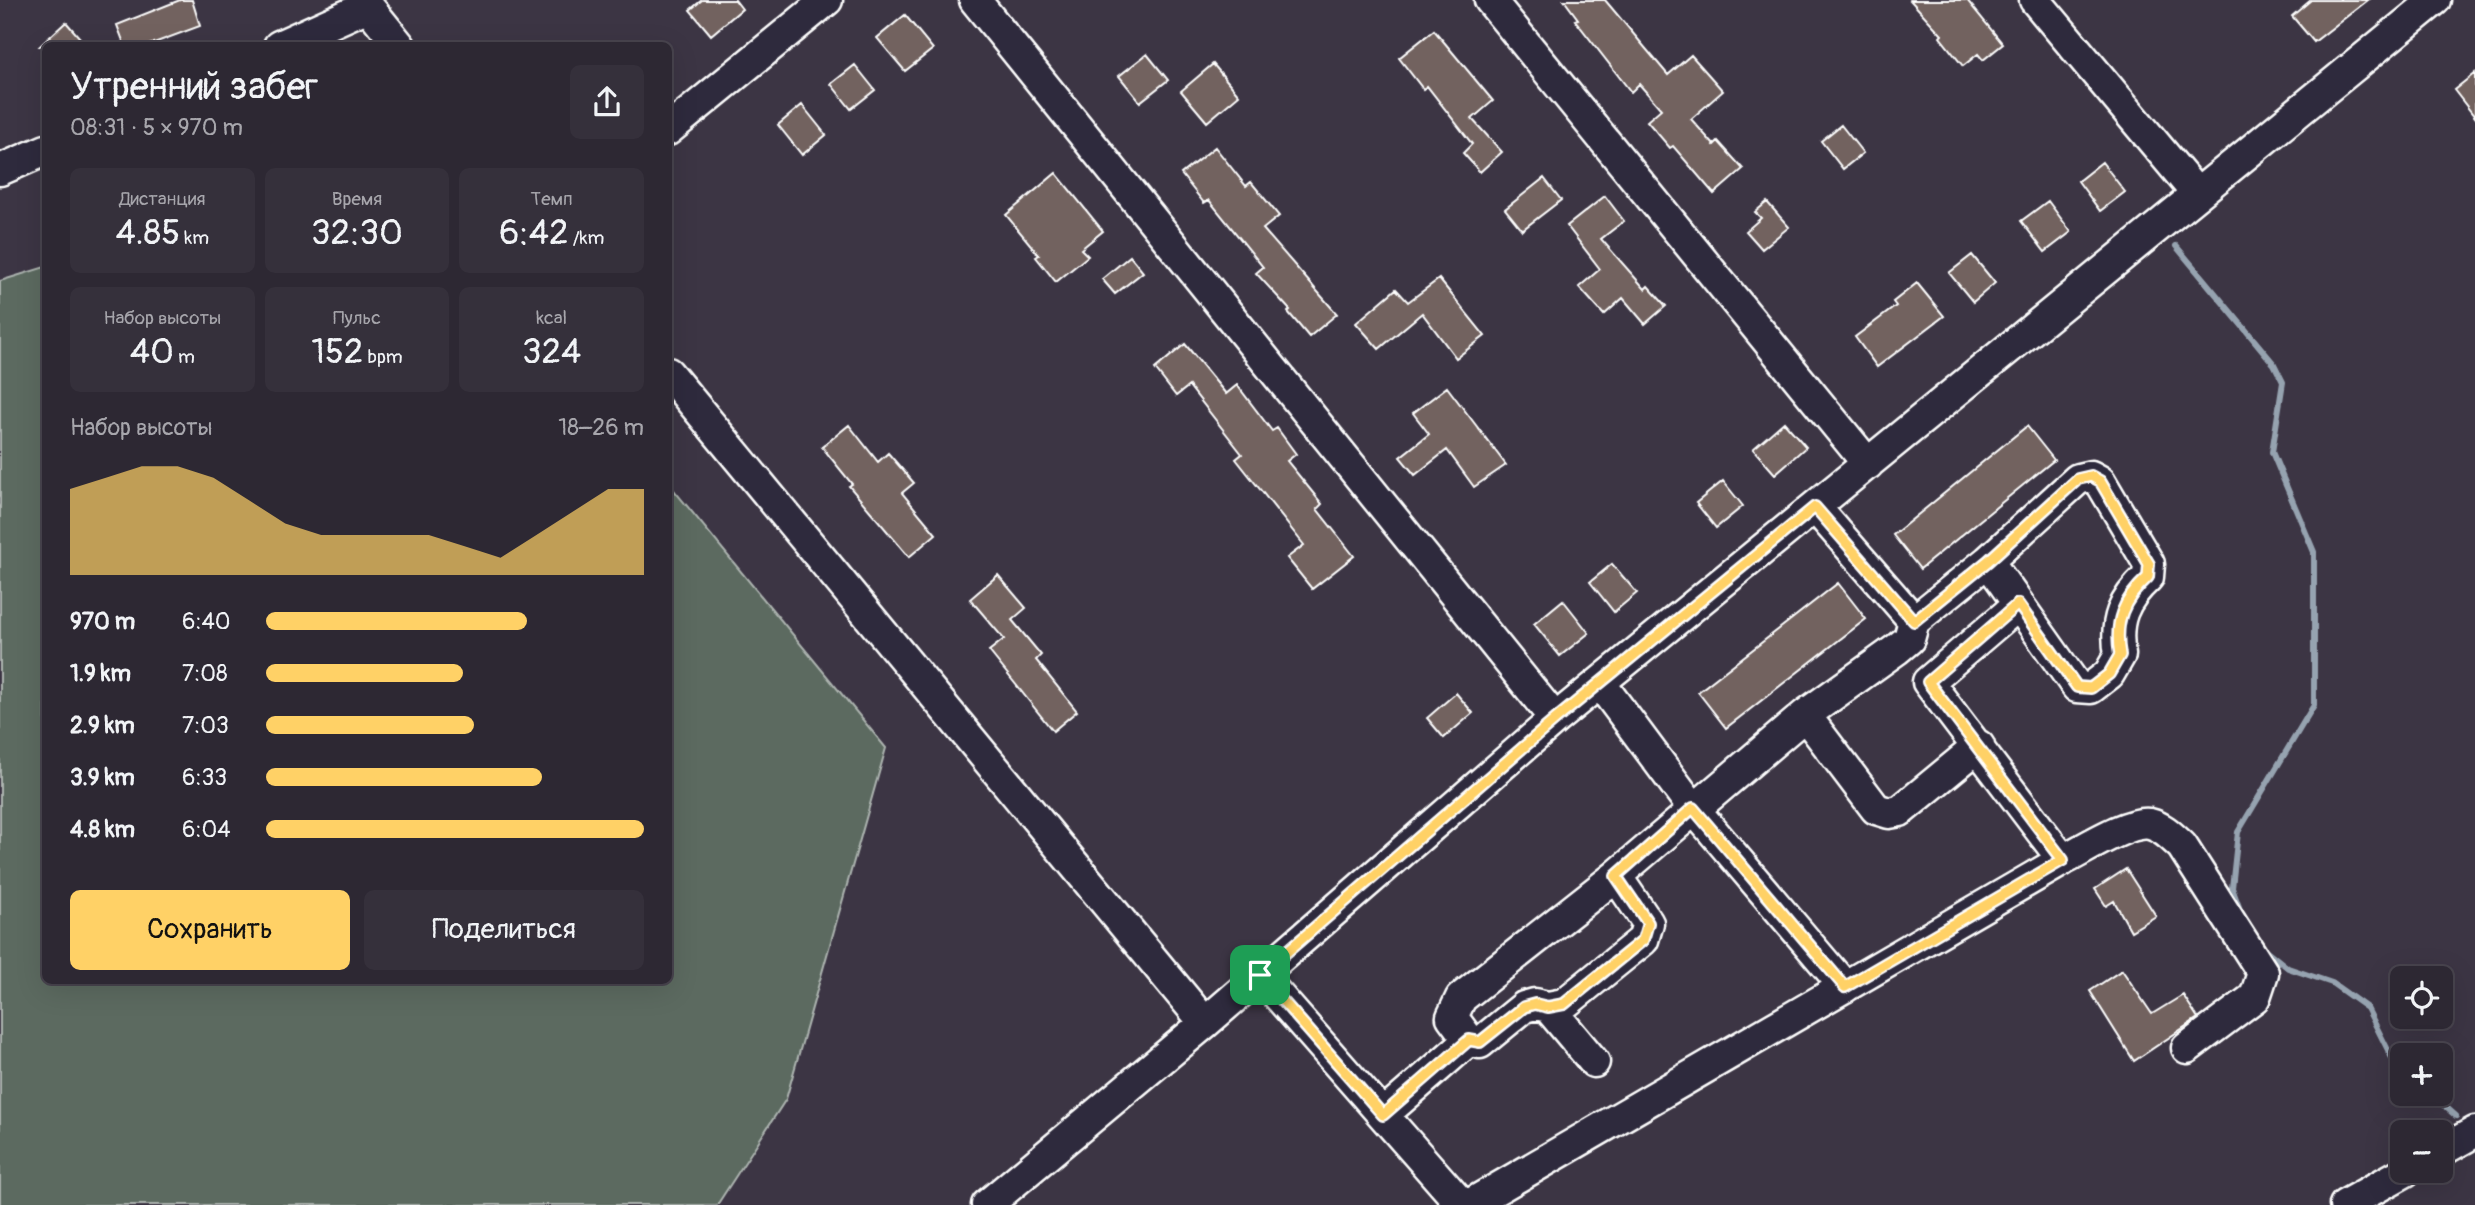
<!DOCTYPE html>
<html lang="ru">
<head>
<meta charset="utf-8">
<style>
  :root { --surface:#2d2833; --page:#35303b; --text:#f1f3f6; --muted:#a7a6ac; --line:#48444e; --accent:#ffd166 }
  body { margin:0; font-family:Pangolin,sans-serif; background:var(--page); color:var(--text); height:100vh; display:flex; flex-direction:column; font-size:26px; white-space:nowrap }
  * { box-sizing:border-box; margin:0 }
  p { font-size:23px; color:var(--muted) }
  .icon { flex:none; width:38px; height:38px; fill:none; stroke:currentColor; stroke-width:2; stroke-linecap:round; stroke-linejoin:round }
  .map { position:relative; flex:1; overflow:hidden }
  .sheet { position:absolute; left:42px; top:42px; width:630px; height:942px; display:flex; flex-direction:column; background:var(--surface); border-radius:10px; box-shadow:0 7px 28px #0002,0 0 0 2px var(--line) }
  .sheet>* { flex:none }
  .tools { position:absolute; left:2390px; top:966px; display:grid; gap:14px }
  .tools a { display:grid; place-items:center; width:63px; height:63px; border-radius:10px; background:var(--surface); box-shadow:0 7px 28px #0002,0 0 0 2px var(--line); font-size:35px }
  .pin { position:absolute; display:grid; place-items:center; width:60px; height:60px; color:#fff; margin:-30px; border-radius:14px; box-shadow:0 4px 10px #0006 }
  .round { display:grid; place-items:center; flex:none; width:74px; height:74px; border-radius:10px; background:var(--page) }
  .overview { display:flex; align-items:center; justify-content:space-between; height:119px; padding:0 28px }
  h1 { font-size:38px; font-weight:600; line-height:52px }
  .stats { display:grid; grid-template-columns:repeat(3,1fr); gap:10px; height:119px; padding:7px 28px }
  .stats div { display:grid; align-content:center; border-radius:10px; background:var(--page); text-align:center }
  .stats b { font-size:35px; font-weight:600 }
  .stats small { font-size:19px; font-weight:400 }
  .stats p { font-size:19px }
  .chart { height:196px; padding:14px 28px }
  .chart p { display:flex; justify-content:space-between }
  .chart svg { width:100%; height:126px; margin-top:7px; fill:var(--accent); opacity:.7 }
  .primary-button { display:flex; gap:14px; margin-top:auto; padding:14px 28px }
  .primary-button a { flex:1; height:80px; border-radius:10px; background:var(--accent); color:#111; font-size:28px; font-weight:600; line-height:80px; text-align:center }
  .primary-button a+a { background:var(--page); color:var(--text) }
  ul { padding:0 28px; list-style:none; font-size:23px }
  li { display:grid; grid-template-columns:112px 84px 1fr; align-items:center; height:52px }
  li i { height:18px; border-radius:9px; background:var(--accent) }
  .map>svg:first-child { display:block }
</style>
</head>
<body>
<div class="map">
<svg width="2475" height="1205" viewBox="0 0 2475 1205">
  <rect width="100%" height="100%" fill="#3c3544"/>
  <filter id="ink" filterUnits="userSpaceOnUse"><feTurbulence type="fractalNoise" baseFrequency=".0143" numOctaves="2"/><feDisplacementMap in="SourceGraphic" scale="14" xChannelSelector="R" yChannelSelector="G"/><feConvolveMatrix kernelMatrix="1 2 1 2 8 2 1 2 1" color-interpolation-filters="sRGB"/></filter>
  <g filter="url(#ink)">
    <!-- green -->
    <path fill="#5b6a60" stroke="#adb4b0" stroke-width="2" d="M 45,267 L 46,980 L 668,980 L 669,484 L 886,748 L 786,1099 L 717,1205 L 0,1205 L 0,281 Z"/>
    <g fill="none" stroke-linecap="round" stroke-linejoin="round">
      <!-- stream -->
      <path stroke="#96a3b0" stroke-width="6" d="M 2176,246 L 2274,364 L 2283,382 L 2272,452 L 2314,552 L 2314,705 L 2238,832 L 2232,888 L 2242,915
        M 2262,947 L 2288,968 L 2332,983 L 2367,1008 L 2393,1060 L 2403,1068
        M 2431,1094 L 2456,1116"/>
    </g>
    <!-- building -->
    <path fill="#72625f" stroke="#fff" stroke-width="2" d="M 180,0 L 192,0 L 200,26 L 146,46 L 125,46 L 117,25 Z
      M 702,0 L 735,0 L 742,9 L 711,35 L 690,10 Z
      M 1564,0 L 1605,0 L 1668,75 L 1691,55 L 1723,91 L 1691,119 L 1714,145 L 1718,141 L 1743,169 L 1714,194 L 1673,146 L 1670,148 L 1647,121 L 1661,109 L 1639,84 L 1631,92 L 1575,20 L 1578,19 Z
      M 1910,0 L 1967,0 L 2003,44 L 1983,60 L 1978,54 L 1963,66 L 1940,37 L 1942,35 Z
      M 2311,0 L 2368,0 L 2314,42 L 2292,16 Z
      M 905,15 L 933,49 L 905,71 L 877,38 Z
      M 66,22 L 87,46 L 40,46 Z
      M 1434,30 L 1493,101 L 1472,119 L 1502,152 L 1480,172 L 1463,153 L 1472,144 L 1427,86 L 1423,89 L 1399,58 Z
      M 1147,54 L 1168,80 L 1140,102 L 1119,76 Z
      M 1213,64 L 1239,95 L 1207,122 L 1181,91 Z
      M 855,65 L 875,90 L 851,109 L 831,84 Z
      M 2475,73 L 2475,117 L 2454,90 Z
      M 802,105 L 826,135 L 802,155 L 778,125 Z
      M 1841,125 L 1863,153 L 1843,169 L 1821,141 Z
      M 1215,147 L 1246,186 L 1251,182 L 1279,216 L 1263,229 L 1337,314 L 1309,337 L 1288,312 L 1290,310 L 1256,273 L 1263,267 L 1209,200 L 1204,203 L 1181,174 Z
      M 2102,162 L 2125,192 L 2100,211 L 2078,181 Z
      M 1056,173 L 1103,231 L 1081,249 L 1088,256 L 1056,282 L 1036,257 L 1039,255 L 1006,215 Z
      M 1544,178 L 1561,200 L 1522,230 L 1505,209 Z
      M 1605,196 L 1624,221 L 1601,239 L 1645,289 L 1648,286 L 1666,306 L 1645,324 L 1623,298 L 1604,315 L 1579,287 L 1600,269 L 1567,226 Z
      M 2048,201 L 2071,232 L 2045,252 L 2021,221 Z
      M 1767,202 L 1789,227 L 1762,249 L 1746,231 L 1761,218 L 1755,212 Z
      M 1972,255 L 1995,283 L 1973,302 L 1949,273 Z
      M 1130,256 L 1143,272 L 1115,294 L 1102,279 Z
      M 1439,279 L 1485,336 L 1456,358 L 1422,313 L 1379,349 L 1356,323 L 1396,289 L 1408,302 Z
      M 1917,283 L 1944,316 L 1877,367 L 1855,337 L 1896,306 L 1893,302 Z
      M 1185,344 L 1226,394 L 1237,385 L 1272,431 L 1277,428 L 1296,454 L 1287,461 L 1322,504 L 1317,509 L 1354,556 L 1312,589 L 1287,558 L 1304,545 L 1236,459 L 1242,454 L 1189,386 L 1176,396 L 1155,369 Z
      M 1447,387 L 1506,465 L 1474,487 L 1447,450 L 1415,475 L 1400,457 L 1429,434 L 1413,413 Z
      M 1784,422 L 1806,447 L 1775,474 L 1753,449 Z
      M 849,425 L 878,462 L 888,453 L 914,483 L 902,493 L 936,534 L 909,557 L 849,486 L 852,484 L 822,447 Z
      M 2027,426 L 2054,460 L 1920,569 L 1893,535 Z
      M 1723,481 L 1743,506 L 1716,528 L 1696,503 Z
      M 1612,564 L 1637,593 L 1614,612 L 1590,582 Z
      M 998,575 L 1026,608 L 1012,620 L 1041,655 L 1036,660 L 1077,711 L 1053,731 L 989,651 L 1004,639 L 970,599 Z
      M 1838,583 L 1866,619 L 1726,728 L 1698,692 Z
      M 1563,600 L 1589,633 L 1560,656 L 1534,624 Z
      M 1456,693 L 1473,713 L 1444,738 L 1427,718 Z
      M 2126,869 L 2156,916 L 2131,931 L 2114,901 L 2106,906 L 2095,889 Z
      M 2122,970 L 2152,1014 L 2183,995 L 2198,1018 L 2134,1061 L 2090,991 Z"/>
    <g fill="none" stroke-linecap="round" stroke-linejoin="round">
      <defs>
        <path id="minor" d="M 363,0 L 400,46
          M 975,0 L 1555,719
          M 1490,0 L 1868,464
          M 2035,0 L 2197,194
          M 279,46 L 368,6
          M 668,130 L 827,0
          M 0,170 L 46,150
          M 668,373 L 1205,1023
          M 1815,507 L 1914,621 L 1988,561 L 2078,479 L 2091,476 L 2100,481 L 2149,564 L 2148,577 C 2123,600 2114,621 2120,655 L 2109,674 L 2091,688 L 2077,687 L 1988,561
          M 2018,605 L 1928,682 L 2063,860
          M 1600,683 L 1693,808 L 1845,987
          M 1805,715 L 1876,809 L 1889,813 L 1900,811 L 1979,746
          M 1260,975 L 1462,1205
          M 1548,1007 L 1594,1062
          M 1469,1040 L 1480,1043 L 1524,1007 L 1535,1004 L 1548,1007 L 1564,1004 L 1643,940 L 1648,923 L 1616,876
          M 1383,1115 L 1469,1040 L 1452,1017 L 1461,998 L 1616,876 L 1805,715 L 1897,649 L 1909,639 L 1914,621
          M 2441,1151 L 2475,1132
          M 987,1205 L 1205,1023 L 1555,719 L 2435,0
          M 1469,1205 L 2063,860 C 2083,850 2129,820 2150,824 C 2163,827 2172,837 2182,846 L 2263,973 L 2255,997 L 2187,1048
          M 2345,1205 L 2406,1171"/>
      </defs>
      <!-- minor casing -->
      <use href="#minor" stroke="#fff" stroke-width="35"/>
      <!-- minor -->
      <use href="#minor" stroke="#2f2a3d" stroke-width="30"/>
    </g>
  </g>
  <g fill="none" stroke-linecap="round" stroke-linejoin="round" filter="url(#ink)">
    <defs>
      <path id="route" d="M 2091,476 L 2100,481 L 2149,564 L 2148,577 C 2123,600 2114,621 2120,655 L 2109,674 L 2091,688 L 2077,687 L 2018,604 L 1928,682 L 2063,860 L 1845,987 L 1693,808 L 1616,876 L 1648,923 L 1643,940 L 1564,1004 L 1548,1007 L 1535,1004 L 1524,1007 L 1480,1042 L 1469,1040 L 1383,1115 L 1260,975 L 1556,719 L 1815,507 L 1914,621 L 1988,561 L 2078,479 Z"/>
    </defs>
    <!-- route casing -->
    <use href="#route" stroke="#fff" stroke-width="14"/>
    <!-- route -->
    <use href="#route" stroke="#ffd166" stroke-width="9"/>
  </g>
</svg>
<div class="tools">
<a><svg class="icon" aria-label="locate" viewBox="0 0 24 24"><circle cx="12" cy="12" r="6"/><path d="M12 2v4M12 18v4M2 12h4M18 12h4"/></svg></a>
<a>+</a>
<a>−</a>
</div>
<div class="pin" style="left:1260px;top:975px;background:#1e9e55"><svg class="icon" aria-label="arrive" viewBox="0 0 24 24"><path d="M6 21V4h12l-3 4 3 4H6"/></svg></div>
<section class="sheet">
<div class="overview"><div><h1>Утренний забег</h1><p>08:31 · 5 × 970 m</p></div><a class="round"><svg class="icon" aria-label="share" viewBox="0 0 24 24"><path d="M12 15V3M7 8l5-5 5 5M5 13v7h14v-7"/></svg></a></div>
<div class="stats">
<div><p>Дистанция</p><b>4.85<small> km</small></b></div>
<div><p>Время</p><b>32:30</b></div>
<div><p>Темп</p><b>6:42<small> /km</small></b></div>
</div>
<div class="stats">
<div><p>Набор высоты</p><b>40<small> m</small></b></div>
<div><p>Пульс</p><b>152<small> bpm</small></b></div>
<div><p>kcal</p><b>324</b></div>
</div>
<div class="chart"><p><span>Набор высоты</span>18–26 m</p>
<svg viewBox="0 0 160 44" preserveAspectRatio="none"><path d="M0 44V14L10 10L20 6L30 6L40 10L50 18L60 26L70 30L80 30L90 30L100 30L110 34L120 38L130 30L140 22L150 14L160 14V44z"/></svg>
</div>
<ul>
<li><b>970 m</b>6:40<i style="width:69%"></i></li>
<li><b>1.9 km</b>7:08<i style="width:52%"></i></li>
<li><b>2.9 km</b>7:03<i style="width:55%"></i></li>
<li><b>3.9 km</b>6:33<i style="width:73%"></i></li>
<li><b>4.8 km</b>6:04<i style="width:100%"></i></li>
</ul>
<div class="primary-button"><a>Сохранить</a><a>Поделиться</a></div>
</section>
</div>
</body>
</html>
